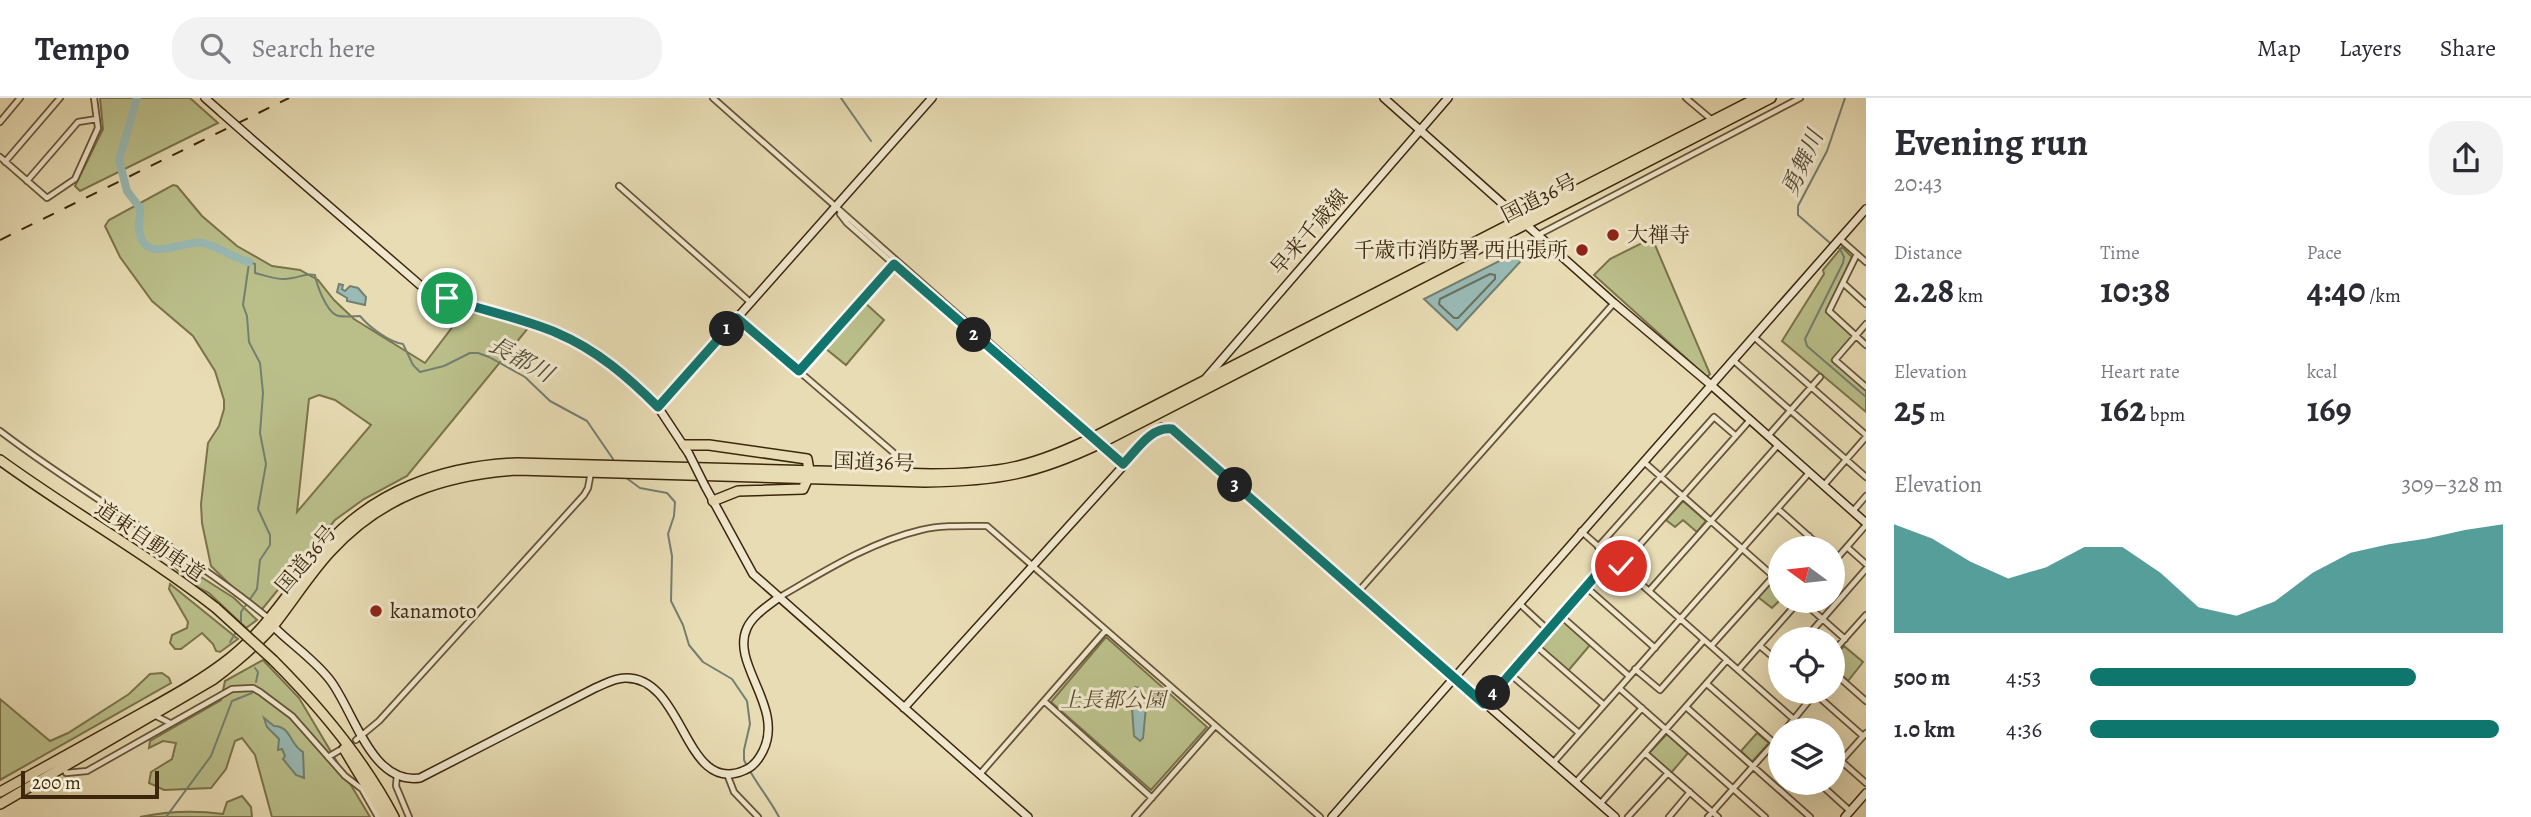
<!DOCTYPE html>
<html lang="en">
<head>
<meta charset="utf-8">
<style>
  :root { --surface:#fff; --page:#f2f2f3; --text:#2b2b33; --muted:#7c7c81; --line:#e1e1e2; --accent:#0f766e }
  body { margin:0; font-family:Alegreya,"Noto Serif JP",serif; background:var(--page); color:var(--text); height:100vh; display:flex; flex-direction:column; font-size:26px; white-space:nowrap }
  * { box-sizing:border-box; margin:0 }
  p { font-size:23px; color:var(--muted) }
  .icon { flex:none; width:38px; height:38px; fill:none; stroke:currentColor; stroke-width:2; stroke-linecap:round; stroke-linejoin:round }
  .map { position:relative; flex:1; overflow:hidden }
  .panel { display:flex; flex-direction:column; background:var(--surface); width:665px }
  .panel>* { flex:none }
  .needle { width:46px; rotate:285deg }
  .tools { position:absolute; left:1768px; top:438px; display:grid; gap:14px }
  .tools a { display:grid; place-items:center; width:77px; height:77px; border-radius:50%; background:var(--surface); box-shadow:0 7px 28px #0002; font-size:35px }
  .scale { position:absolute; left:21px; bottom:18px; width:138px; box-sizing:border-box; padding-left:7px; border:4px solid #3c270c; border-top:0; font-size:19px; line-height:24px; white-space:nowrap; color:#3c270c; -webkit-text-stroke:5px #f0e8ce; paint-order:stroke }
  .pin { position:absolute; display:grid; place-items:center; width:60px; height:60px; color:#fff; margin:-30px; border:4px solid #fff; border-radius:50%; box-shadow:0 2px 7px #0007 }
  .km { position:absolute; width:35px; height:35px; margin:-18px; border-radius:50%; background:#222; color:#fff; font-size:19px; line-height:35px; text-align:center }
  .round { display:grid; place-items:center; flex:none; width:74px; height:74px; border-radius:28px; background:var(--page) }
  .headline { display:flex; align-items:center; justify-content:space-between; height:119px; padding:0 28px }
  h1 { font-size:38px; font-weight:700; line-height:52px }
  .stats { display:grid; grid-template-columns:repeat(3,1fr); gap:10px; height:119px; padding:7px 28px }
  .stats div { display:grid; align-content:center }
  .stats b { font-size:35px; font-weight:700 }
  .stats small { font-size:19px; font-weight:400 }
  .stats p { font-size:19px }
  .chart { height:196px; padding:14px 28px }
  .chart p { display:flex; justify-content:space-between }
  .chart svg { width:100%; height:126px; margin-top:7px; fill:var(--accent); opacity:.7 }
  ul { padding:0 28px; list-style:none; font-size:23px }
  li { display:grid; grid-template-columns:112px 84px 1fr; align-items:center; height:52px }
  li i { height:18px; border-radius:9px; background:var(--accent) }
  header { display:flex; align-items:center; gap:42px; box-sizing:border-box; height:98px; padding:0 35px; background:var(--surface); border-bottom:2px solid var(--line) }
  header strong { font-size:33px }
  nav { display:flex; gap:38px; margin-inline-start:auto; font-size:24px }
  .search { width:490px; height:63px; background:var(--page); display:flex; align-items:center; gap:18px; box-sizing:border-box; padding:0 24px; border-radius:28px; color:var(--muted); font-size:26px }
  main { display:flex; flex:1; min-height:0 }
  .map>svg:first-child { display:block }
</style>
</head>
<body>
<header>
<strong>Tempo</strong>
<div class="search"><svg class="icon" aria-label="search" viewBox="0 0 24 24"><circle cx="10" cy="10" r="6"/><path d="M15 15l6 6"/></svg>Search here</div>
<nav><a>Map</a><a>Layers</a><a>Share</a></nav>
</header>
<main>
<div class="map">
<svg width="1866" height="719" viewBox="0 0 1866 719">
  <rect width="100%" height="100%" fill="#e8dcb4"/>
  <filter id="stains"><feTurbulence type="fractalNoise" baseFrequency=".00286" numOctaves="4"/><feColorMatrix values="0 0 0 0 .2 0 0 0 0 .09 0 0 0 0 .02 0 0 0 .5 -.17"/></filter>
  <radialGradient id="worn" r=".72"><stop offset=".6" stop-color="#630" stop-opacity="0"/><stop offset="1" stop-color="#630" stop-opacity=".3"/></radialGradient>
  <!-- green -->
  <path fill="#babf8a" stroke="#7b734b" stroke-width="2" fill-rule="evenodd" d="M 100,0 L 190,0 L 218,25 L 80,93 L 75,88 L 103,31 Z
    M 173,87 L 177,88 L 202,118 L 237,148 L 272,168 L 300,172 L 318,182 L 334,202 L 354,221 L 425,265 L 470,206 L 533,224 L 407,378 L 364,401 L 335,422 L 259,515 L 211,468 L 202,425 L 201,406 L 208,345 L 219,328 L 224,311 L 224,302 L 215,273 L 193,238 L 152,203 L 120,159 L 105,128 L 109,122 ZM 319,297 L 335,302 L 371,327 L 297,414 L 309,301 Z
    M 1652,140 L 1710,276 L 1707,279 L 1594,177 L 1610,161 Z
    M 1842,149 L 1852,159 L 1826,214 L 1853,239 L 1832,263 L 1866,292 L 1866,314 L 1782,243 L 1824,176 L 1823,172 Z
    M 864,204 L 884,222 L 846,267 L 825,250 Z
    M 1683,403 L 1706,423 L 1697,434 L 1683,422 L 1675,429 L 1666,422 Z
    M 176,463 L 234,500 L 257,522 L 246,530 L 209,495 L 188,484 L 174,468 Z
    M 1773,482 L 1780,487 L 1780,502 L 1772,510 L 1758,499 Z
    M 170,486 L 238,541 L 220,554 L 216,553 L 213,546 L 202,535 L 181,551 L 175,551 L 170,545 L 172,537 L 187,530 L 188,524 L 169,491 Z
    M 1560,520 L 1590,547 L 1568,573 L 1537,547 Z
    M 1106,539 L 1207,629 L 1151,692 L 1051,604 Z
    M 1844,548 L 1863,564 L 1848,583 L 1832,568 L 1832,562 Z
    M 263,562 L 299,600 L 370,719 L 272,719 L 255,657 L 242,640 L 235,643 L 226,671 L 211,690 L 164,692 L 149,685 L 151,674 L 172,661 L 176,645 L 163,643 L 149,650 L 150,643 L 221,602 L 225,583 Z
    M 162,575 L 169,580 L 171,585 L 0,682 L 0,601 L 50,643 L 68,635 L 129,596 L 150,576 Z
    M 1757,635 L 1769,645 L 1752,664 L 1741,653 Z
    M 1667,636 L 1688,655 L 1671,675 L 1649,655 Z
    M 242,698 L 251,709 L 252,719 L 140,719 C 168,713 194,712 223,716 L 227,704 Z"/>
  <!-- water -->
  <path fill="#99bab5" stroke="#747f71" stroke-width="2" d="M 1529,148 L 1532,151 L 1457,232 L 1424,201 Z
    M 339,186 L 343,187 L 342,191 L 345,193 L 350,188 L 358,190 L 366,199 L 365,207 L 347,203 L 347,200 L 337,194 Z
    M 1135,589 L 1140,590 L 1146,609 L 1143,640 L 1140,643 L 1134,638 L 1131,596 Z
    M 264,620 L 274,628 C 291,628 290,647 303,654 L 304,680 L 296,677 L 283,661 L 285,658 L 282,651 L 278,652 L 279,641 L 267,629 Z"/>
  <g fill="none" stroke-linecap="round" stroke-linejoin="round">
    <!-- shore -->
    <path stroke="#6a7060" stroke-width="2" d="M 1490,176 L 1495,177 L 1495,181 L 1458,220 L 1454,220 L 1439,206 L 1440,201 Z"/>
    <!-- stream -->
    <path stroke="#747f71" stroke-width="2" d="M 841,0 L 871,43
      M 1830,145 L 1798,117 L 1798,108 L 1827,53 L 1845,0
      M 1835,148 L 1840,151 L 1844,159 L 1843,165 L 1805,241 L 1807,248 L 1866,299
      M 249,164 L 255,166 L 255,175 C 267,178 279,183 292,180 C 301,179 305,175 315,177 C 317,188 326,212 336,217 C 342,220 353,218 360,218 C 369,229 389,244 403,246 L 413,267 L 420,274 L 444,268 L 470,255 L 478,255 L 489,259 L 525,279 L 550,303 L 587,323 L 613,361
      M 625,379 L 640,390 L 667,395 L 675,404 L 674,418 L 668,436 L 672,458 L 671,503 L 683,527 L 689,547 L 703,564 L 732,581 L 747,603 L 750,626 L 744,652 L 744,662 L 747,668
      M 241,526 L 241,514 L 257,491 L 260,462 L 270,447 L 270,437 L 258,411 L 266,366 L 260,335 L 263,295 L 260,265 L 249,244 L 247,218 L 243,207 L 249,165
      M 230,544 L 236,534
      M 255,570 L 258,574 L 256,584
      M 750,673 C 759,689 770,702 779,719
      M 166,719 L 211,658 L 232,603 L 252,595"/>
    <!-- river -->
    <path stroke="#99bab5" stroke-width="8" d="M 137,0 L 119,62 L 127,93 L 140,110 C 141,118 138,125 139,132 C 145,169 182,141 203,145 C 220,149 233,160 249,164"/>
    <defs>
      <path id="street" d="M 713,0 L 1061,308 L 1063,312
        M 1686,0 L 1712,22
        M 0,24 L 20,0
        M 0,59 L 47,100 L 75,81 L 98,30 L 94,0
        M 5,64 L 60,0
        M 27,83 L 78,24 L 97,21
        M 619,88 L 750,204
        M 840,116 L 847,125 L 1058,311 L 1063,312
        M 1538,137 L 1800,0
        M 1840,141 L 1866,164
        M 1857,156 L 1829,213 L 1866,247
        M 1843,185 L 1866,206
        M 737,220 L 894,355 L 899,362 L 899,374
        M 1866,226 L 1835,262 L 1866,289
        M 1754,239 L 1866,337
        M 1733,262 L 1866,379
        M 799,273 L 894,166
        M 0,333 C 86,399 183,450 267,519
        M 1768,338 L 1820,279
        M 1644,364 L 1780,484
        M 1824,387 L 1866,339
        M 1778,411 L 1822,450
        M 1853,413 L 1866,398
        M 1581,433 L 1806,632
        M 1598,449 L 1714,319 L 1736,338
        M 1847,449 L 1866,466
        M 1798,450 L 1809,438
        M 1832,466 L 1866,427
        M 1621,468 L 1750,322
        M 1586,489 L 1655,550
        M 1649,493 L 1778,347
        M 1358,494 L 1614,205
        M 778,500 C 823,474 870,444 921,432 C 942,427 965,428 987,428 L 1320,719
        M 1801,502 L 1845,541
        M 1520,506 L 1548,532
        M 1561,518 L 1629,578
        M 1805,541 L 1866,471
        M 1535,547 L 1604,607
        M 1711,548 L 1780,471
        M 1760,548 L 1780,565
        M 1832,555 L 1866,517
        M 1635,571 L 1660,592 L 1704,542
        M 1738,572 L 1800,502
        M 1832,573 L 1866,603
        M 1510,576 L 1579,635
        M 1707,586 L 1780,650
        M 1619,590 L 1765,719
        M 1812,593 L 1863,638
        M 1044,603 L 1152,700
        M 1485,604 L 1611,460
        M 1686,609 L 1810,719
        M 154,617 L 170,625
        M 1785,632 L 1816,594
        M 356,642 L 379,623 L 584,397 L 588,390 L 591,374
        M 1645,655 L 1718,719
        M 1832,655 L 1866,685
        M 328,659 L 340,652
        M 1841,663 L 1866,635
        M 1553,665 L 1809,375
        M 64,670 L 66,675 L 87,673 L 232,591 L 253,590 L 260,594 L 292,618 L 345,678 L 362,691 L 378,719
        M 727,676 L 734,694 L 758,719
        M 980,676 L 1106,532
        M 397,677 L 396,688 L 409,719
        M 1576,684 L 1642,610
        M 1818,684 L 1850,713
        M 1600,706 L 1727,562
        M 1135,719 L 1215,628
        M 1628,719 L 1668,675
        M 1669,719 L 1690,694
        M 1708,719 L 1780,638"/>
      <path id="secondary" d="M 205,0 L 222,15
        M 1384,0 L 1614,205 L 1711,287 L 1866,425
        M 247,37 L 420,187 L 456,203 L 555,234 L 602,260 L 629,280 L 658,309 L 689,356
        M 1206,280 L 1448,0
        M 658,309 L 932,0
        M 1063,312 L 1123,366
        M 705,388 L 753,476 L 1028,719
        M 270,525 C 289,545 313,560 330,582 C 354,613 371,687 420,680 L 595,590 C 605,586 614,580 625,580 C 685,578 684,700 745,672 C 753,669 759,661 763,653 C 785,609 730,566 747,530 C 753,517 768,508 778,500
        M 904,610 L 1154,334 L 1162,329 L 1172,331 L 1615,719
        M 1332,719 L 1866,111
        M 1845,719 L 1866,695"/>
      <path id="highway" d="M 684,347 L 709,347 L 807,361 L 809,372
        M 0,362 C 70,413 147,456 216,510
        M 713,403 L 738,393 L 803,391 L 808,380
        M 273,562 C 320,609 363,660 394,719
        M 344,651 L 385,719
        M 0,694 C 45,669 90,644 135,619 C 167,601 201,583 230,560 C 268,530 292,488 323,451 C 372,393 443,368 517,365 L 931,376 C 999,376 1033,369 1094,339 L 1757,0
        M 0,706 L 214,581 C 235,565 256,548 274,527 C 293,503 309,477 330,454 C 381,398 443,377 517,372 L 925,384 C 998,383 1036,376 1101,345 L 1771,0"/>
    </defs>
    <!-- street casing -->
    <use href="#street" stroke="#675436" stroke-width="8"/>
    <!-- secondary casing -->
    <use href="#secondary" stroke="#3c270c" stroke-width="10"/>
    <!-- highway casing -->
    <use href="#highway" stroke="#3c270c" stroke-width="12"/>
    <!-- street -->
    <use href="#street" stroke="#f0e8ce" stroke-width="4.5"/>
    <!-- secondary -->
    <use href="#secondary" stroke="#f0e8ce" stroke-width="7"/>
    <!-- highway -->
    <use href="#highway" stroke="#e8dcb4" stroke-width="9"/>
    <!-- rail -->
    <path stroke="#3c270c" stroke-width="2" stroke-dasharray="12 12" stroke-linecap="butt" d="M 0,142 L 289,0"/>
    <defs>
      <path id="secondary-bridge" d="M 222,15 L 247,37
        M 689,356 L 705,388"/>
      <path id="highway-bridge" d="M 216,510 L 273,562"/>
    </defs>
    <!-- secondary-bridge casing -->
    <use href="#secondary-bridge" stroke="#3c270c" stroke-width="10" stroke-linecap="butt"/>
    <!-- highway-bridge casing -->
    <use href="#highway-bridge" stroke="#3c270c" stroke-width="12" stroke-linecap="butt"/>
    <!-- secondary-bridge -->
    <use href="#secondary-bridge" stroke="#f0e8ce" stroke-width="7"/>
    <!-- highway-bridge -->
    <use href="#highway-bridge" stroke="#e8dcb4" stroke-width="9"/>
  </g>
  <g fill="none" stroke-linecap="round" stroke-linejoin="round">
    <defs>
      <path id="route" d="M 447,200 C 484,213 522,220 557,235 C 597,252 628,279 658,309 L 737,220 L 799,273 L 894,166 L 1123,366 C 1137,352 1151,328 1172,331 L 1484,606 L 1611,460 L 1621,468"/>
    </defs>
    <!-- route casing -->
    <use href="#route" stroke="#fff" stroke-width="14"/>
    <!-- route -->
    <use href="#route" stroke="#0f766e" stroke-width="9"/>
  </g>
  <!-- markers -->
  <g fill="#8f2418" stroke="#f0e8ce" stroke-width="2.5">
    <circle cx="1613" cy="137" r="7"/>
    <circle cx="1582" cy="152" r="7"/>
    <circle cx="376" cy="513" r="7"/>
  </g>
  <g text-anchor="middle" stroke-width="6" stroke-linejoin="round" paint-order="stroke">
    <!-- street labels -->
    <g font-size="21" fill="#3c270c" stroke="#f0e8ce">
      <text transform="translate(1539 100) rotate(-27)" y="7">国道36号</text>
      <text transform="translate(1309 134) rotate(-49)" y="7">早来千歳線</text>
      <text transform="translate(874 364) rotate(2)" y="7">国道36号</text>
      <text transform="translate(150 443) rotate(34)" y="7">道東自動車道</text>
      <text transform="translate(306 461) rotate(-50)" y="7">国道36号</text>
    </g>
    <!-- poi labels -->
    <g font-size="21" fill="#3c270c" stroke="#f0e8ce" text-anchor="start">
      <text x="1627" y="144">大禅寺</text>
      <text x="1568" y="159" text-anchor="end">千歳市消防署 西出張所</text>
      <text x="390" y="520">kanamoto</text>
    </g>
    <!-- park labels -->
    <g font-size="21" font-style="italic" fill="#5c4d2c" stroke="#f0e8ce">
      <text x="1113" y="609">上長都公園</text>
    </g>
    <!-- water labels -->
    <g font-size="23" font-style="italic" fill="#534c36" stroke="#f0e8ce">
      <text transform="translate(1802 65) rotate(-66)" y="8">勇舞川</text>
      <text transform="translate(521 261) rotate(29)" y="8">長都川</text>
    </g>
  </g>
  <rect width="100%" height="100%" filter="url(#stains)"/>
  <rect width="100%" height="100%" fill="url(#worn)"/>
</svg>
<div class="tools">
<a><svg class="needle" viewBox="-14 -14 28 28"><path d="M0-13l5 13h-10z" fill="#e53935"/><path d="M0 13l5-13h-10z" fill="#7c7c81"/></svg></a>
<a><svg class="icon" aria-label="locate" viewBox="0 0 24 24"><circle cx="12" cy="12" r="6"/><path d="M12 2v4M12 18v4M2 12h4M18 12h4"/></svg></a>
<a><svg class="icon" aria-label="layers" viewBox="0 0 24 24"><path d="M12 4l9 5-9 5-9-5zM3 14l9 5 9-5"/></svg></a>
</div>
<div class="scale">200 m</div>
<div class="pin" style="left:447px;top:200px;background:#1e9e55"><svg class="icon" aria-label="arrive" viewBox="0 0 24 24"><path d="M6 21V4h12l-3 4 3 4H6"/></svg></div>
<div class="pin" style="left:1621px;top:468px;background:#d93025"><svg class="icon" aria-label="check" viewBox="0 0 24 24"><path d="M5 12l5 5 9-10"/></svg></div>
<b class="km" style="left:727px;top:231px">1</b>
<b class="km" style="left:974px;top:237px">2</b>
<b class="km" style="left:1235px;top:387px">3</b>
<b class="km" style="left:1493px;top:595px">4</b>
</div>
<section class="panel">
<div class="headline"><div><h1>Evening run</h1><p>20:43</p></div><a class="round"><svg class="icon" aria-label="share" viewBox="0 0 24 24"><path d="M12 15V3M7 8l5-5 5 5M5 13v7h14v-7"/></svg></a></div>
<div class="stats">
<div><p>Distance</p><b>2.28<small> km</small></b></div>
<div><p>Time</p><b>10:38</b></div>
<div><p>Pace</p><b>4:40<small> /km</small></b></div>
</div>
<div class="stats">
<div><p>Elevation</p><b>25<small> m</small></b></div>
<div><p>Heart rate</p><b>162<small> bpm</small></b></div>
<div><p>kcal</p><b>169</b></div>
</div>
<div class="chart"><p><span>Elevation</span>309–328 m</p>
<svg viewBox="0 0 160 44" preserveAspectRatio="none"><path d="M0 44V6L10 11L20 19L30 25L40 21L50 14L60 14L70 23L80 35L90 38L100 33L110 23L120 16L130 13L140 11L150 8L160 6V44z"/></svg>
</div>
<ul>
<li><b>500 m</b>4:53<i style="width:79%"></i></li>
<li><b>1.0 km</b>4:36<i style="width:99%"></i></li>
</ul>
</section>
</main>
</body>
</html>
